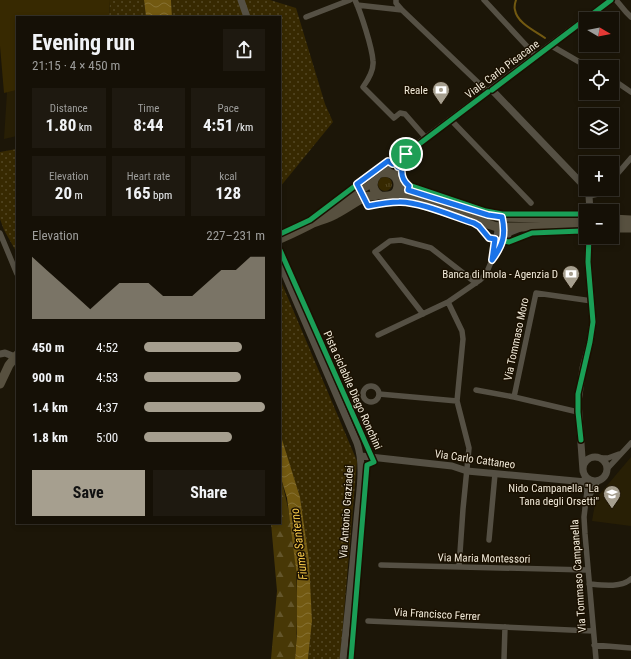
<!DOCTYPE html>
<html lang="en">
<head>
<meta charset="utf-8">
<style>
  :root { --surface:#151006; --page:#1e1910; --text:#f1f3f6; --muted:#9d9d9b; --line:#343028; --accent:#a69f8f }
  body { margin:0; font-family:"Roboto Condensed",sans-serif; background:var(--page); color:var(--text); height:100vh; display:flex; flex-direction:column; font-size:15px; white-space:nowrap }
  * { box-sizing:border-box; margin:0 }
  p { font-size:13px; color:var(--muted) }
  .icon { flex:none; width:22px; height:22px; fill:none; stroke:currentColor; stroke-width:2; stroke-linecap:round; stroke-linejoin:round }
  .map { position:relative; flex:1; overflow:hidden }
  .side { position:absolute; left:16px; top:16px; width:265px; height:508px; display:flex; flex-direction:column; background:var(--surface); border-radius:0px; box-shadow:0 2px 6px #0003,0 0 0 1px var(--line) }
  .side>* { flex:none }
  .needle { width:26px; rotate:100deg }
  .fabs { position:absolute; left:579px; top:12px; display:grid; gap:8px }
  .fabs a { display:grid; place-items:center; width:40px; height:40px; border-radius:0px; background:var(--surface); box-shadow:0 2px 6px #0003,0 0 0 1px var(--line); font-size:20px }
  .pin { position:absolute; display:grid; place-items:center; width:34px; height:34px; color:#fff; margin:-17px; border:2px solid #fff; border-radius:50%; box-shadow:0 1px 4px #0007 }
  .round { display:grid; place-items:center; flex:none; width:42px; height:42px; border-radius:0px; background:var(--page) }
  .overview { display:flex; align-items:center; justify-content:space-between; height:68px; padding:0 16px }
  h1 { font-size:22px; font-weight:700; line-height:30px }
  .metrics { display:grid; grid-template-columns:repeat(3,1fr); gap:6px; height:68px; padding:4px 16px }
  .metrics div { display:grid; align-content:center; border-radius:0px; background:var(--page); text-align:center }
  .metrics b { font-size:17px; font-weight:700 }
  .metrics small { font-size:11px; font-weight:400 }
  .metrics p { font-size:11px }
  .chart { height:112px; padding:8px 16px }
  .chart p { display:flex; justify-content:space-between }
  .chart svg { width:100%; height:72px; margin-top:4px; fill:var(--accent); opacity:.7 }
  .cta { display:flex; gap:8px; margin-top:auto; padding:8px 16px }
  .cta a { flex:1; height:46px; border-radius:0px; background:var(--accent); color:#111; font-size:16px; font-weight:700; line-height:46px; text-align:center }
  .cta a+a { background:var(--page); color:var(--text) }
  ul { padding:0 16px; list-style:none; font-size:13px }
  li { display:grid; grid-template-columns:64px 48px 1fr; align-items:center; height:30px }
  li i { height:10px; border-radius:5px; background:var(--accent) }
  .map>svg:first-child { display:block }
</style>
</head>
<body>
<div class="map">
<svg width="631" height="659" viewBox="0 0 631 659">
  <defs>
    <pattern id="grass-tufts" width="24" height="20" patternUnits="userSpaceOnUse"><rect width="24" height="20" fill="#372901"/><path d="M3 7l-1-3M5 7V3M7 7l1-3M15 17l-1-3M17 17v-4M19 17l1-3" fill="none" stroke="#544825"/></pattern>
    <pattern id="forest-firs" width="22" height="20" patternUnits="userSpaceOnUse"><rect width="22" height="20" fill="#483806"/><path d="M5 1l3.5 6h-7zM16 11l3.5 6h-7z" fill="#63552a"/></pattern>
    <pattern id="park-dots" width="8" height="8" patternUnits="userSpaceOnUse"><rect width="8" height="8" fill="#372901"/><path d="M2 2h.1M6 6h.1" fill="none" stroke="#544825" stroke-width="1.8" stroke-linecap="round"/></pattern>
    <pattern id="water-waves" width="16" height="10" patternUnits="userSpaceOnUse"><rect width="16" height="10" fill="#725911"/><path d="M0 5q4-4 8 0t8 0" fill="none" stroke="#867133"/></pattern>
  </defs>
  <rect width="100%" height="100%" fill="#1c1608"/>
  <!-- built -->
  <path fill="#281f05" d="M 17,90 L 17,136 L 4,139 L 7,92 Z
    M 631,457 L 631,526 L 592,521 L 595,504 L 599,495 Z"/>
  <!-- grass -->
  <path fill="url(#grass-tufts)" d="M378 184a7 7 0 1 1 14 0a7 7 0 1 1-14 0Z"/>
  <!-- forest -->
  <path fill="url(#forest-firs)" d="M 280,475 C 297,534 300,598 295,659 L 271,659 L 277,591 L 271,523 L 280,523 Z"/>
  <!-- park -->
  <path fill="url(#park-dots)" d="M 110,0 L 144,0 L 146,17 L 109,17 Z
    M 171,0 L 270,0 L 296,8 L 325,104 L 333,122 L 280,187 L 280,17 L 172,17 Z
    M 17,149 L 17,253 L 4,230 L 0,219 L 0,152 Z
    M 280,279 L 357,461 L 340,659 L 308,659 L 312,621 L 309,560 L 300,497 L 280,433 Z"/>
  <!-- pitch -->
  <path fill="#372901" d="M 0,0 L 110,0 L 109,17 L 17,17 L 17,90 L 4,93 L 0,46 Z"/>
  <!-- water -->
  <path fill="url(#water-waves)" d="M 144,0 L 171,0 L 172,17 L 146,17 Z
    M 280,433 L 300,497 L 309,560 L 312,621 L 308,659 L 295,659 L 297,633 L 297,577 L 287,498 L 280,475 Z"/>
  <g fill="none" stroke-linecap="round" stroke-linejoin="round">
    <!-- stream -->
    <path stroke="#725911" stroke-width="2" d="M 516,0 C 515,3 514,7 515,10 C 517,23 535,31 545,38"/>
    <!-- minor -->
    <path stroke="#555044" stroke-width="5.5" d="M 355,0 C 361,13 372,47 373,61 C 374,70 368,80 363,87 L 394,118 L 400,113 L 405,114 L 426,138
      M 396,0 L 396,3 L 402,10 L 488,92
      M 484,0 L 536,56
      M 616,0 L 626,12 L 631,17
      M 357,5 L 402,10
      M 306,17 L 350,0
      M 550,45 L 588,67
      M 612,79 L 631,92
      M 451,120 L 531,203
      M 612,180 L 631,158
      M 589,196 L 598,194 L 603,189
      M 0,233 L 17,274
      M 502,244 L 504,232 L 504,225
      M 493,258 L 498,225
      M 448,302 L 462,331 L 463,339 L 457,401 L 469,448 L 463,509 L 459,567
      M 423,314 L 375,252 L 390,241 L 401,240 L 431,248 L 476,283
      M 378,335 L 448,302 L 480,280 L 486,274 L 492,260 L 510,233 L 520,229
      M363 394a8 8 0 1 1 16 0a8 8 0 1 1-16 0Z
      M 476,390 L 514,397 L 578,412
      M 379,394 L 457,401
      M 514,397 L 536,293 L 592,301
      M 601,458 L 608,458 L 619,454
      M 608,468 L 631,443
      M 586,482 L 587,491 L 584,517 L 585,534 L 596,659
      M 588,498 L 598,481
      M 489,540 L 495,474
      M 381,565 L 587,570
      M 589,584 C 601,585 621,588 631,579
      M 368,621 L 593,631
      M 594,645 L 631,648
      M 504,659 L 505,627"/>
    <!-- tertiary -->
    <path stroke="#555044" stroke-width="7" d="M 241,0 L 247,17
      M 492,90 L 586,188
      M 379,173 L 611,0
      M 396,177 L 399,167 L 404,158
      M 586,189 L 589,196 L 590,211
      M 280,263 L 357,443 C 365,466 359,495 357,519 C 353,566 348,612 343,659
      M 0,354 L 5,353 L 15,357
      M 361,456 L 452,466 L 467,471 L 586,482 L 585,476
      M583 469a12 12 0 1 1 24 0a12 12 0 1 1-24 0Z
      M 583,471 L 578,402 L 583,368 L 590,342 L 593,322 L 588,262 L 589,237"/>
    <!-- primary -->
    <path stroke="#57503f" stroke-width="9" d="M 398,187 L 488,215 L 502,217 L 586,219
      M 394,194 L 497,227 L 586,227
      M 612,219 L 631,220
      M 315,222 L 325,211 L 373,182
      M 612,228 L 631,228
      M 280,239 C 291,234 302,229 313,223 C 321,220 329,218 336,214 C 346,209 355,202 365,197 C 375,192 397,204 398,185 C 398,174 387,170 378,174 C 370,182 372,193 383,197
      M 0,384 L 9,365 L 17,355"/>
    <defs>
      <path id="cycleway" d="M 492,90 L 611,0
        M 406,154 L 488,92
        M 357,185 L 368,206 L 381,203 L 404,202 L 421,206 L 474,223 L 479,226 L 489,238 L 509,242 L 532,233 L 581,231 L 586,233
        M 280,234 L 310,220 L 388,161 L 402,168 C 401,175 403,181 409,185 L 486,211 L 502,214 L 586,214
        M 280,250 L 374,462 L 367,465 L 351,659
        M 581,440 L 578,412 L 578,394 L 590,342 L 593,322 L 588,262 L 589,237"/>
    </defs>
    <!-- cycleway casing -->
    <use href="#cycleway" stroke="#1a1000" stroke-width="8"/>
    <!-- cycleway -->
    <use href="#cycleway" stroke="#1a9f57" stroke-width="5"/>
  </g>
  <g fill="none" stroke-linecap="round" stroke-linejoin="round">
    <defs>
      <path id="route" d="M 406,154 L 398,167 L 402,168 C 401,175 403,181 409,186 L 408,190 L 488,215 L 502,217 C 506,235 503,245 492,260 L 495,239 L 489,238 L 479,226 L 474,223 C 455,217 418,201 399,202 C 389,202 378,204 368,206 L 357,184 L 388,161 L 393,164 Z"/>
    </defs>
    <!-- route casing -->
    <use href="#route" stroke="#fff" stroke-width="8"/>
    <!-- route -->
    <use href="#route" stroke="#1a73e8" stroke-width="5"/>
  </g>
  <!-- icons -->
  <defs>
    <symbol id="bank-pin" viewBox="-11 -11 22 30"><path d="M0 17L-7.5 6A9.5 9.5 0 1 1 7.5 6Z" fill="#a69f8f" stroke="#1a1000"/><path d="M-6-4H6V4H-6ZM0-2.3a2.3 2.3 0 1 0 0 4.6a2.3 2.3 0 1 0 0-4.6Z" fill="#fff"/></symbol>
    <symbol id="school-pin" viewBox="-11 -11 22 30"><path d="M0 17L-7.5 6A9.5 9.5 0 1 1 7.5 6Z" fill="#a69f8f" stroke="#1a1000"/><path d="M0-5L7-2L0 1L-7-2ZM-4 1L0 2.5L4 1V4Q0 6-4 4Z" fill="#fff"/></symbol>
  </defs>
  <g fill-rule="evenodd">
    <use href="#bank-pin" x="431" y="80" width="20" height="27"/>
    <use href="#bank-pin" x="561" y="264" width="20" height="27"/>
    <use href="#school-pin" x="602" y="484" width="20" height="27"/>
  </g>
  <g text-anchor="middle" stroke-width="3" stroke-linejoin="round" paint-order="stroke">
    <!-- street labels -->
    <g font-size="11" fill="#f0e9d8" stroke="#1a1000">
      <text transform="translate(502 69) rotate(-37)" y="4">Viale Carlo Pisacane</text>
      <text transform="translate(516 339) rotate(-78)" y="4">Via Tommaso Moro</text>
      <text transform="translate(353 390) rotate(66)" y="4">Pista ciclabile Diego Ronchini</text>
      <text transform="translate(475 459) rotate(8)" y="4">Via Carlo Cattaneo</text>
      <text transform="translate(346 512) rotate(-86)" y="4">Via Antonio Graziadei</text>
      <text transform="translate(484 558) rotate(1)" y="4">Via Maria Montessori</text>
      <text transform="translate(578 576) rotate(-94)" y="4">Via Tommaso Campanella</text>
      <text transform="translate(437 614) rotate(3)" y="4">Via Francisco Ferrer</text>
    </g>
    <!-- poi labels -->
    <g font-size="11" fill="#f0e9d8" stroke="#1a1000" text-anchor="end">
      <text x="428" y="94">Reale</text>
      <text x="558" y="278">Banca di Imola - Agenzia D</text>
      <text x="599" y="492">Nido Campanella "La<tspan x="599" dy="13">Tana degli Orsetti"</tspan></text>
    </g>
    <!-- water labels -->
    <g font-size="12" font-style="italic" fill="#f8ca4a" stroke="#1a1000">
      <text transform="translate(299 544) rotate(-97)" y="4">Fiume Santerno</text>
    </g>
  </g>
</svg>
<div class="fabs">
<a><svg class="needle" viewBox="-14 -14 28 28"><path d="M0-13l5 13h-10z" fill="#e53935"/><path d="M0 13l5-13h-10z" fill="#9d9d9b"/></svg></a>
<a><svg class="icon" aria-label="locate" viewBox="0 0 24 24"><circle cx="12" cy="12" r="6"/><path d="M12 2v4M12 18v4M2 12h4M18 12h4"/></svg></a>
<a><svg class="icon" aria-label="layers" viewBox="0 0 24 24"><path d="M12 4l9 5-9 5-9-5zM3 14l9 5 9-5"/></svg></a>
<a>+</a>
<a>−</a>
</div>
<div class="pin" style="left:406px;top:154px;background:#1e9e55"><svg class="icon" aria-label="arrive" viewBox="0 0 24 24"><path d="M6 21V4h12l-3 4 3 4H6"/></svg></div>
<section class="side">
<div class="overview"><div><h1>Evening run</h1><p>21:15 · 4 × 450 m</p></div><a class="round"><svg class="icon" aria-label="share" viewBox="0 0 24 24"><path d="M12 15V3M7 8l5-5 5 5M5 13v7h14v-7"/></svg></a></div>
<div class="metrics">
<div><p>Distance</p><b>1.80<small> km</small></b></div>
<div><p>Time</p><b>8:44</b></div>
<div><p>Pace</p><b>4:51<small> /km</small></b></div>
</div>
<div class="metrics">
<div><p>Elevation</p><b>20<small> m</small></b></div>
<div><p>Heart rate</p><b>165<small> bpm</small></b></div>
<div><p>kcal</p><b>128</b></div>
</div>
<div class="chart"><p><span>Elevation</span>227–231 m</p>
<svg viewBox="0 0 160 44" preserveAspectRatio="none"><path d="M0 44V6L10 14L20 22L30 30L40 38L50 30L60 22L70 22L80 22L90 30L100 30L110 30L120 22L130 14L140 14L150 6L160 6V44z"/></svg>
</div>
<ul>
<li><b>450 m</b>4:52<i style="width:81%"></i></li>
<li><b>900 m</b>4:53<i style="width:80%"></i></li>
<li><b>1.4 km</b>4:37<i style="width:100%"></i></li>
<li><b>1.8 km</b>5:00<i style="width:73%"></i></li>
</ul>
<div class="cta"><a>Save</a><a>Share</a></div>
</section>
</div>
</body>
</html>
